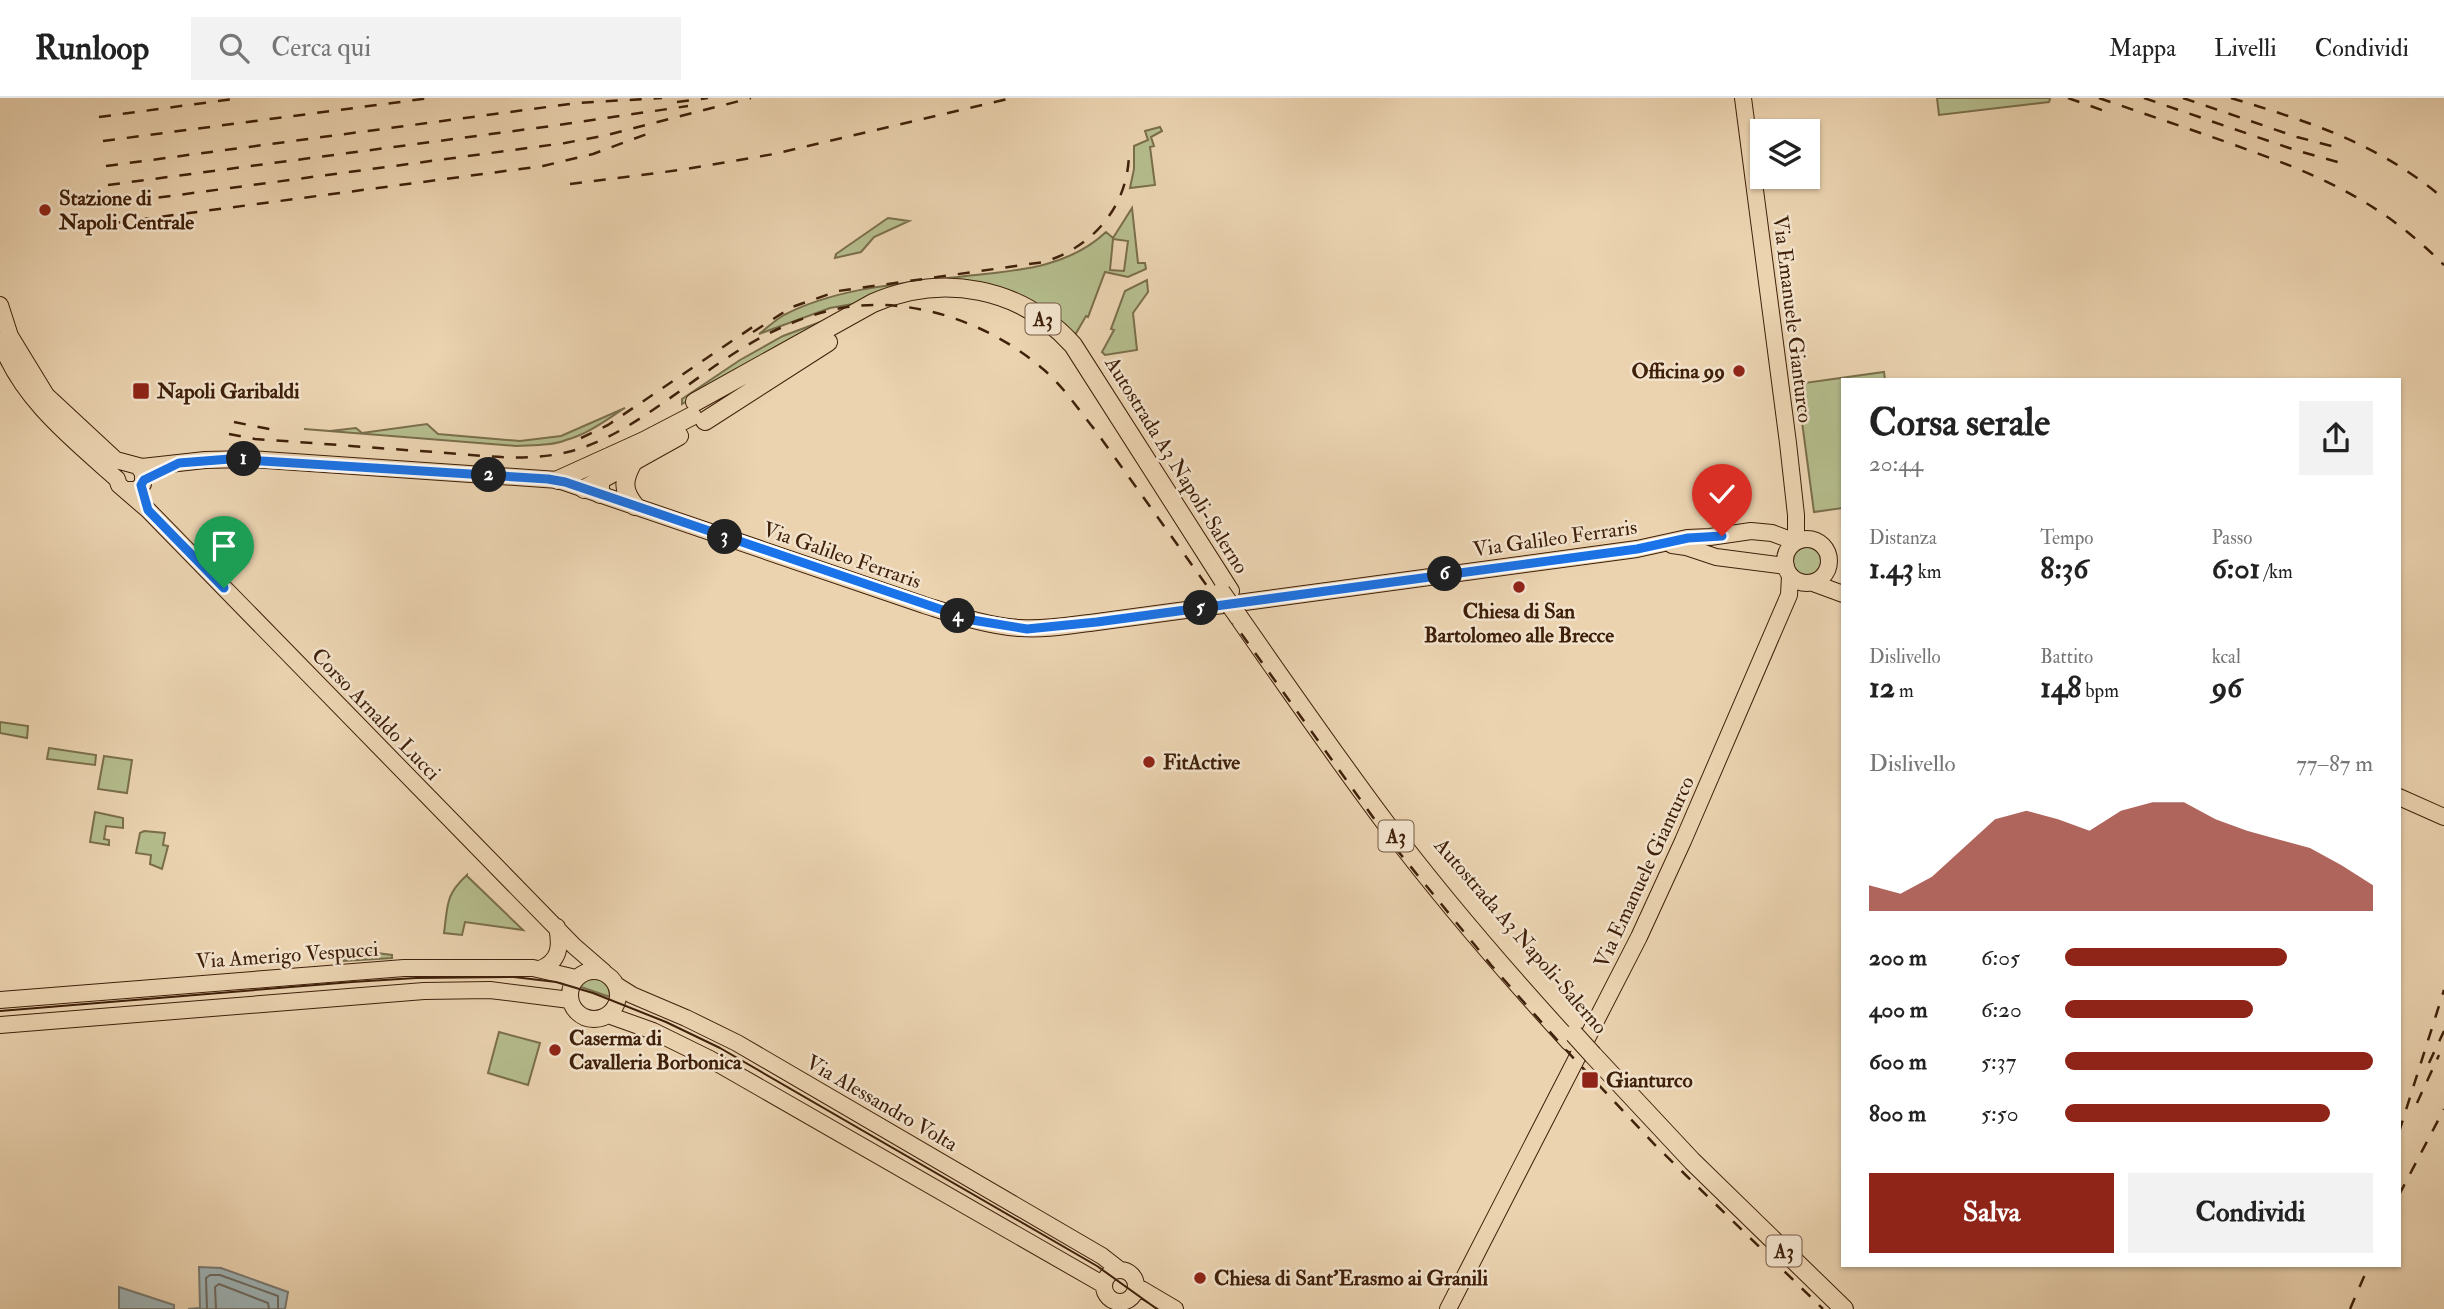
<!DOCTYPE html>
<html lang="it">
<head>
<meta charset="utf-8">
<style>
  :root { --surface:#fff; --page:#f2f2f2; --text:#222; --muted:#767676; --line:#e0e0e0; --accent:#8f2418 }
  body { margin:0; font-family:"IM FELL Double Pica",serif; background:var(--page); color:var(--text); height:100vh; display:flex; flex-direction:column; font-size:26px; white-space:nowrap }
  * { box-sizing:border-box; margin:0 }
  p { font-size:23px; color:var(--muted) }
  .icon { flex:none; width:38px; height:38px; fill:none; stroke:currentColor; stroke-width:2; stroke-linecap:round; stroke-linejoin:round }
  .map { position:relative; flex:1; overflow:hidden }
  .details { position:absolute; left:1841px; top:280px; width:560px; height:889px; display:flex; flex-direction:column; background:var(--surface); border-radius:0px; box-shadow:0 2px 5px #0004 }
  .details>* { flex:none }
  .tools { position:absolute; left:1750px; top:21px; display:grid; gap:14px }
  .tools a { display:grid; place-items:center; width:70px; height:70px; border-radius:0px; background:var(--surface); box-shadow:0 2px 5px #0004; font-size:35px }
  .pin { position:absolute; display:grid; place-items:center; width:60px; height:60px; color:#fff; margin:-72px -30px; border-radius:50% 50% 50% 0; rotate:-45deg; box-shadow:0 0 7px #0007 }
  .pin .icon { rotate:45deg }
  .km { position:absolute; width:35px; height:35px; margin:-18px; border-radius:50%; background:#222; color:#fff; font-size:19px; line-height:35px; text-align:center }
  .round { display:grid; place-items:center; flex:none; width:74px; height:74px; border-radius:0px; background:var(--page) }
  .overview { display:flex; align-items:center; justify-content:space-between; height:119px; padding:0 28px }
  h1 { font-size:38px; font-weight:700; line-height:52px }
  .stats { display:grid; grid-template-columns:repeat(3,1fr); gap:10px; height:119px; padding:7px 28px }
  .stats div { display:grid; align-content:center }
  .stats b { font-size:30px; font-weight:700 }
  .stats small { font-size:19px; font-weight:400 }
  .stats p { font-size:19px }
  .chart { height:196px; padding:14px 28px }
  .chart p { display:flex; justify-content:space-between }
  .chart svg { width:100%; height:126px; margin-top:7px; fill:var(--accent); opacity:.7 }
  .action { display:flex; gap:14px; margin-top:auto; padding:14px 28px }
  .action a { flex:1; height:80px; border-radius:0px; background:var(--accent); color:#fff; font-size:28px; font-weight:700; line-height:80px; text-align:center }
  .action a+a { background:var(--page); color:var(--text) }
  ul { padding:0 28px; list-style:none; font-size:23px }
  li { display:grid; grid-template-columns:112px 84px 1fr; align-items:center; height:52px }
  li i { height:18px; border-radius:9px; background:var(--accent) }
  header { display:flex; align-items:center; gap:42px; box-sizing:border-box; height:98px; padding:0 35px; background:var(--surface); border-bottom:2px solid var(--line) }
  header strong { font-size:33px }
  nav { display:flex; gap:38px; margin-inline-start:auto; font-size:24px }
  .search { width:490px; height:63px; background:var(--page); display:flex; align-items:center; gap:18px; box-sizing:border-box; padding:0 24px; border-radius:0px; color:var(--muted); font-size:26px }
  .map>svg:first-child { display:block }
</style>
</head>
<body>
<header>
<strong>Runloop</strong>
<div class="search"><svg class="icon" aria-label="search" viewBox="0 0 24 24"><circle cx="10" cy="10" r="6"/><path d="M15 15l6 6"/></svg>Cerca qui</div>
<nav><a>Mappa</a><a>Livelli</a><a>Condividi</a></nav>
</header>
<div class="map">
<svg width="2444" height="1211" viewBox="0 0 2444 1211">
  <rect width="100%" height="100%" fill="#ebd3b0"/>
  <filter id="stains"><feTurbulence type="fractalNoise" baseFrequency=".00286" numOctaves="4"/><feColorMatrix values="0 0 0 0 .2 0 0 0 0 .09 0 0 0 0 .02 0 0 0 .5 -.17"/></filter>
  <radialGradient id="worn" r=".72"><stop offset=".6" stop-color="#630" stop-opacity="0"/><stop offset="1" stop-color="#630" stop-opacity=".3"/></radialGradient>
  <!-- green -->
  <path fill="#b5bd8d" stroke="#7a6e4b" stroke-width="2" fill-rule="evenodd" d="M 1937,0 L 2048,0 L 2050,1 L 2049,4 L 1939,17 Z
    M 1160,29 L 1162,33 L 1151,39 L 1154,48 L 1150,49 L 1155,87 L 1130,90 L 1134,71 L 1134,48 L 1148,42 L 1145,33 Z
    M 1132,110 L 1138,165 L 1145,165 L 1146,171 L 1128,179 L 1105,174 L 1088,219 L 1086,218 L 1075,237 L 1003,193 L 864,204 L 830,210 L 759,236 C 767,230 775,222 784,217 C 838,189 906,185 966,178 C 1015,173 1068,170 1106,134 L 1113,140 ZM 1113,141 L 1128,143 L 1124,173 L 1110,172 Z
    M 888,120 L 909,123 L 874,139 L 861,154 L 835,160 L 836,156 Z
    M 1147,182 L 1148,194 L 1133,215 L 1137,252 L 1105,257 L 1102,254 L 1114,232 L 1111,231 L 1125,193 Z
    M 831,220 L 682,306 L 682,301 L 740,262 L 783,238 Z
    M 1884,274 L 1885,282 L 1843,282 L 1843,410 L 1814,414 L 1797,286 Z
    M 625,310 C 606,322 588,336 566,342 C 551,348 533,347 516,348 L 304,331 L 330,333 L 356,330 L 362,335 L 427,326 L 438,336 L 520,343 L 561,338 Z
    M1793 463a14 14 0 1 1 28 0a14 14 0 1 1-28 0Z
    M 0,624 L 28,628 L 27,640 L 0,635 Z
    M 49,650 L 96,657 L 95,667 L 47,661 Z
    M 104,658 L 132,662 L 127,695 L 98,691 Z
    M 95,714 L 123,720 L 123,730 L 106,728 L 104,741 L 109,742 L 109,747 L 90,744 Z
    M 144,733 L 165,735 L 163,747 L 168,748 L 162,771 L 150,766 L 151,757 L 136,755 L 140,735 Z
    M 467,777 L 467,778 L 523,832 L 465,824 L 462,837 L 444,835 C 448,807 445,797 467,777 Z
    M 344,851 L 392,857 L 392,860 L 344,863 Z
    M 589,880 C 602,879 610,886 610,899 L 578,888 Z
    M 499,934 L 540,945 L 528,987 L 488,975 Z"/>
  <!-- water -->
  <path fill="#9eb4b7" stroke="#787971" stroke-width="2" d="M 199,1169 L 221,1170 L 288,1194 L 285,1211 L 188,1211 L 200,1210 Z
    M 119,1189 L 174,1207 L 174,1211 L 119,1211 Z"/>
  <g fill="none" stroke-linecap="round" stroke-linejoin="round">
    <!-- shore -->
    <path stroke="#6e6a60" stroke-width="2" d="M 207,1211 L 206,1180 L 210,1177 L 220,1177 L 278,1198 L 278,1211
      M 216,1211 L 215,1189 L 219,1186 L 268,1205 L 269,1211"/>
    <defs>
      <path id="major" d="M 0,207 L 10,238 L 46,297 L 116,362 L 142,369 L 205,362 L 249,361 L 558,382 L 924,507 C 956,517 987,528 1020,530 C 1046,532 1071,527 1097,524 L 1637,451 L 1687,440 L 1710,439 L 1751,433 L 1772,435 L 1796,444 L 1796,417 L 1788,345 L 1743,0
        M 0,242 C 20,300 72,341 117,381 L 119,387 L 148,412 L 574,848 L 604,874
        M 126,392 L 136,392 L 143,386 L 143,375 L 138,368
        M1785 463a22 22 0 1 1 44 0a22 22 0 1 1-44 0Z
        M 1672,447 L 1686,449 L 1716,459 L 1786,468
        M 1813,485 L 1843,496
        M 2399,699 L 2444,719
        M 540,871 C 560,863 561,848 557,829
        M570 897a24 24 0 1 1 48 0a24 24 0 1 1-48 0Z
        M 616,887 L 632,897 L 686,920 L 737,945 L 1102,1158 L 1120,1172
        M 0,902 L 404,870 L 533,870 L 576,880
        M 608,917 L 653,933 L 710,961 L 1104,1187
        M 0,927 L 424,893 L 490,892 L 570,902
        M1104 1188a16 16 0 1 1 32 0a16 16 0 1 1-32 0Z
        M 1136,1188 L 1175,1211
        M 1448,1211 L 1639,839 L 1683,743 L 1789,497 L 1790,478"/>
      <path id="highway" d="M 695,304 L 873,205 C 943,175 1021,189 1073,247 L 1230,493
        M 705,323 L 828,244
        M 633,364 C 623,382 622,392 635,408
        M 558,382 L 644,343 L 692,318
        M 584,391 L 679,338
        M 600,396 L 600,371 L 611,358
        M 1238,518 C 1286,587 1334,656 1384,723 C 1442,800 1505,873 1570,944
        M 1593,957 L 1692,1063 L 1844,1211"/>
    </defs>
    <!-- major casing -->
    <use href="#major" stroke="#3f2009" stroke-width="18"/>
    <!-- highway casing -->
    <use href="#highway" stroke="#3f2009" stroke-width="20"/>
    <!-- major -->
    <use href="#major" stroke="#ebd3b0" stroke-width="16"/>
    <!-- highway -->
    <use href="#highway" stroke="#ebd3b0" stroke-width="18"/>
    <!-- tram -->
    <path stroke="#3f2009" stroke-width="2" d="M 0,913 L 352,884 L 416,880 L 514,879 L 556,884 L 593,895 L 666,924 L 720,950 L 1097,1168 L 1157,1211"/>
    <!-- rail -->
    <path stroke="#3f2009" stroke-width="2.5" stroke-dasharray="12 12" stroke-linecap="butt" d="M 2068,0 L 2113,16
      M 2099,0 C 2142,15 2184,29 2226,44 C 2314,75 2376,99 2444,167
      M 2144,0 L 2295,52 L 2341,65
      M 2183,0 L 2297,39 L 2343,51
      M 2231,0 C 2310,24 2380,46 2444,101
      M 677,4 L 708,0
      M 99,19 L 241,0
      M 103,43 L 430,0
      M 106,68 L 577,5 L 662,0
      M 570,86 L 680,72 L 774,56 L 1012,0
      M 108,87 L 559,27 L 688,8
      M 111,106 L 565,45 L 607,37 L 751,0
      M 114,125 L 543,68 L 593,56 L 655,33
      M 753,234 L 792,209 L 838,193 L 1044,164 C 1095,148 1130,106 1129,51
      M 234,324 L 279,333
      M 229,336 L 255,341 C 315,345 375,350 435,354 C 480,357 527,365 572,353 C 629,337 680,290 730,258 C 765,235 805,216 847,209 C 916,199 991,226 1043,271 C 1063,288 1078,311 1095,332 L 1393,747 L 1491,867 L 1566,952 L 1657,1049 L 1823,1211
      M 581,340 L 608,327 L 760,224
      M 2429,965 L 2444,933
      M 2417,1005 L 2439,957
      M 2399,1034 L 2444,892
      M 2399,1097 L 2444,1011
      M 2350,1211 L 2369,1167"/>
    <defs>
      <path id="highway-bridge" d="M 1221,494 L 1238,518
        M 1574,936 L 1593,957"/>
    </defs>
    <!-- highway-bridge casing -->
    <use href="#highway-bridge" stroke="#3f2009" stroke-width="20" stroke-linecap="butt"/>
    <!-- highway-bridge -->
    <use href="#highway-bridge" stroke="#ebd3b0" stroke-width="18"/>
  </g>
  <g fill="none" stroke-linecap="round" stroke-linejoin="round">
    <defs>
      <path id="route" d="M 224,490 L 148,412 L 141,387 L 144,382 L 179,365 L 230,361 L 548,381 L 565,384 L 972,522 L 1027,531 L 1097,524 L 1637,451 L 1688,440 L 1722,438"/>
    </defs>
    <!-- route casing -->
    <use href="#route" stroke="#fff" stroke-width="14"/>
    <!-- route -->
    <use href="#route" stroke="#1a73e8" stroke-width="9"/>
  </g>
  <!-- markers -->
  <g fill="#8f2418" stroke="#f2e2cc" stroke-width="2.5">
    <circle cx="45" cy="112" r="7"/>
    <circle cx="1739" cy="273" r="7"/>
    <rect x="132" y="284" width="18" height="18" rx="3.5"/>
    <circle cx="1519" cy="489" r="7"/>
    <circle cx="1149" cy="664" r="7"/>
    <circle cx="555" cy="952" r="7"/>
    <rect x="1581" y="973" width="18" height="18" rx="3.5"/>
    <circle cx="1200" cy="1180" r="7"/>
  </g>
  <g text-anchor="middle" stroke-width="5" stroke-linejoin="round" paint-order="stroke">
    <!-- shield labels -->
    <g fill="#f2e2cc" stroke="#755a44" stroke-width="2">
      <rect x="1025.5" y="205.5" width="35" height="31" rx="5"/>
      <rect x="1378.5" y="722.5" width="35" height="31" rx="5"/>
      <rect x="1766.5" y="1137.5" width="35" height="31" rx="5"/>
    </g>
    <g font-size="19" font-weight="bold" fill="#3f2009">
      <text x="1043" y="228">A3</text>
      <text x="1396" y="745">A3</text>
      <text x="1784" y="1160">A3</text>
    </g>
    <!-- poi labels -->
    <g font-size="21" font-weight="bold" fill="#3f2009" stroke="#f2e2cc" text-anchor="start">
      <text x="59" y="107">Stazione di<tspan x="59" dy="24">Napoli Centrale</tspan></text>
      <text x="1725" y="280" text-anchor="end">Officina 99</text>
      <text x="157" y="300">Napoli Garibaldi</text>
      <text x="1519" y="520" text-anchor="middle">Chiesa di San<tspan x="1519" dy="24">Bartolomeo alle Brecce</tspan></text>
      <text x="1163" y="671">FitActive</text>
      <text x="569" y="947">Caserma di<tspan x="569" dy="24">Cavalleria Borbonica</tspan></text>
      <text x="1606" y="989">Gianturco</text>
      <text x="1214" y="1187">Chiesa di Sant'Erasmo ai Granili</text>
    </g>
    <!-- street labels -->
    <g font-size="21" fill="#3f2009" stroke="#f2e2cc">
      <text transform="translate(1793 221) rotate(83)" y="7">Via Emanuele Gianturco</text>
      <text transform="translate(1177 367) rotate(58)" y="7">Autostrada A3 Napoli-Salerno</text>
      <text transform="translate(1555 440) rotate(-8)" y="7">Via Galileo Ferraris</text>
      <text transform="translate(842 457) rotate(19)" y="7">Via Galileo Ferraris</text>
      <text transform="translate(376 616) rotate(46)" y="7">Corso Arnaldo Lucci</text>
      <text transform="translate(1644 774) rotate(-65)" y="7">Via Emanuele Gianturco</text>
      <text transform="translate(1521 838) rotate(49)" y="7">Autostrada A3 Napoli-Salerno</text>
      <text transform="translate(287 857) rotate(-4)" y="7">Via Amerigo Vespucci</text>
      <text transform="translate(882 1005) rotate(30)" y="7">Via Alessandro Volta</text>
    </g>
  </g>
  <rect width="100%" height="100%" filter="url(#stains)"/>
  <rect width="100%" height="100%" fill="url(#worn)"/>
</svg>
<div class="tools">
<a><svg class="icon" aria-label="layers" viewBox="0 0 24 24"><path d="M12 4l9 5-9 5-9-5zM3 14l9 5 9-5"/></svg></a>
</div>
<div class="pin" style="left:224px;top:490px;background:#1e9e55"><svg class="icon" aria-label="arrive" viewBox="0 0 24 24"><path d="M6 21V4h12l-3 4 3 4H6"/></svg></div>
<div class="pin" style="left:1722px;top:438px;background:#d93025"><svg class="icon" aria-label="check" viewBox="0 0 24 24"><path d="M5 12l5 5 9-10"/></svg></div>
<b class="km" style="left:244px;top:361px">1</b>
<b class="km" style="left:489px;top:377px">2</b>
<b class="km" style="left:725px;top:439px">3</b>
<b class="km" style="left:958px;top:518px">4</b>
<b class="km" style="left:1201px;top:510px">5</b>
<b class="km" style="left:1445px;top:476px">6</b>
<section class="details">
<div class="overview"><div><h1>Corsa serale</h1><p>20:44</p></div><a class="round"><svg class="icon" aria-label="share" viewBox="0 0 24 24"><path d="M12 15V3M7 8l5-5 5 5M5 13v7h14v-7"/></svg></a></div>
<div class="stats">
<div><p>Distanza</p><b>1.43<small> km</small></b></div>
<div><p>Tempo</p><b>8:36</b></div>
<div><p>Passo</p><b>6:01<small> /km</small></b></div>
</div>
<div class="stats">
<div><p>Dislivello</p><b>12<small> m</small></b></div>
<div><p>Battito</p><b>148<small> bpm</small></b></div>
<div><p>kcal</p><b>96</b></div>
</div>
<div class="chart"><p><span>Dislivello</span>77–87 m</p>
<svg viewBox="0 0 160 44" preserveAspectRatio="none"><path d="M0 44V35L10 38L20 32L30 22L40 12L50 9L60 12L70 16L80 9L90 6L100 6L110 12L120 16L130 19L140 22L150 28L160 35V44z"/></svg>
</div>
<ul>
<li><b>200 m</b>6:05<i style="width:72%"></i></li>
<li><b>400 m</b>6:20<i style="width:61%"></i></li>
<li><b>600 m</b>5:37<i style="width:100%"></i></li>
<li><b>800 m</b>5:50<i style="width:86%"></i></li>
</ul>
<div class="action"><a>Salva</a><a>Condividi</a></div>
</section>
</div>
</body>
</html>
